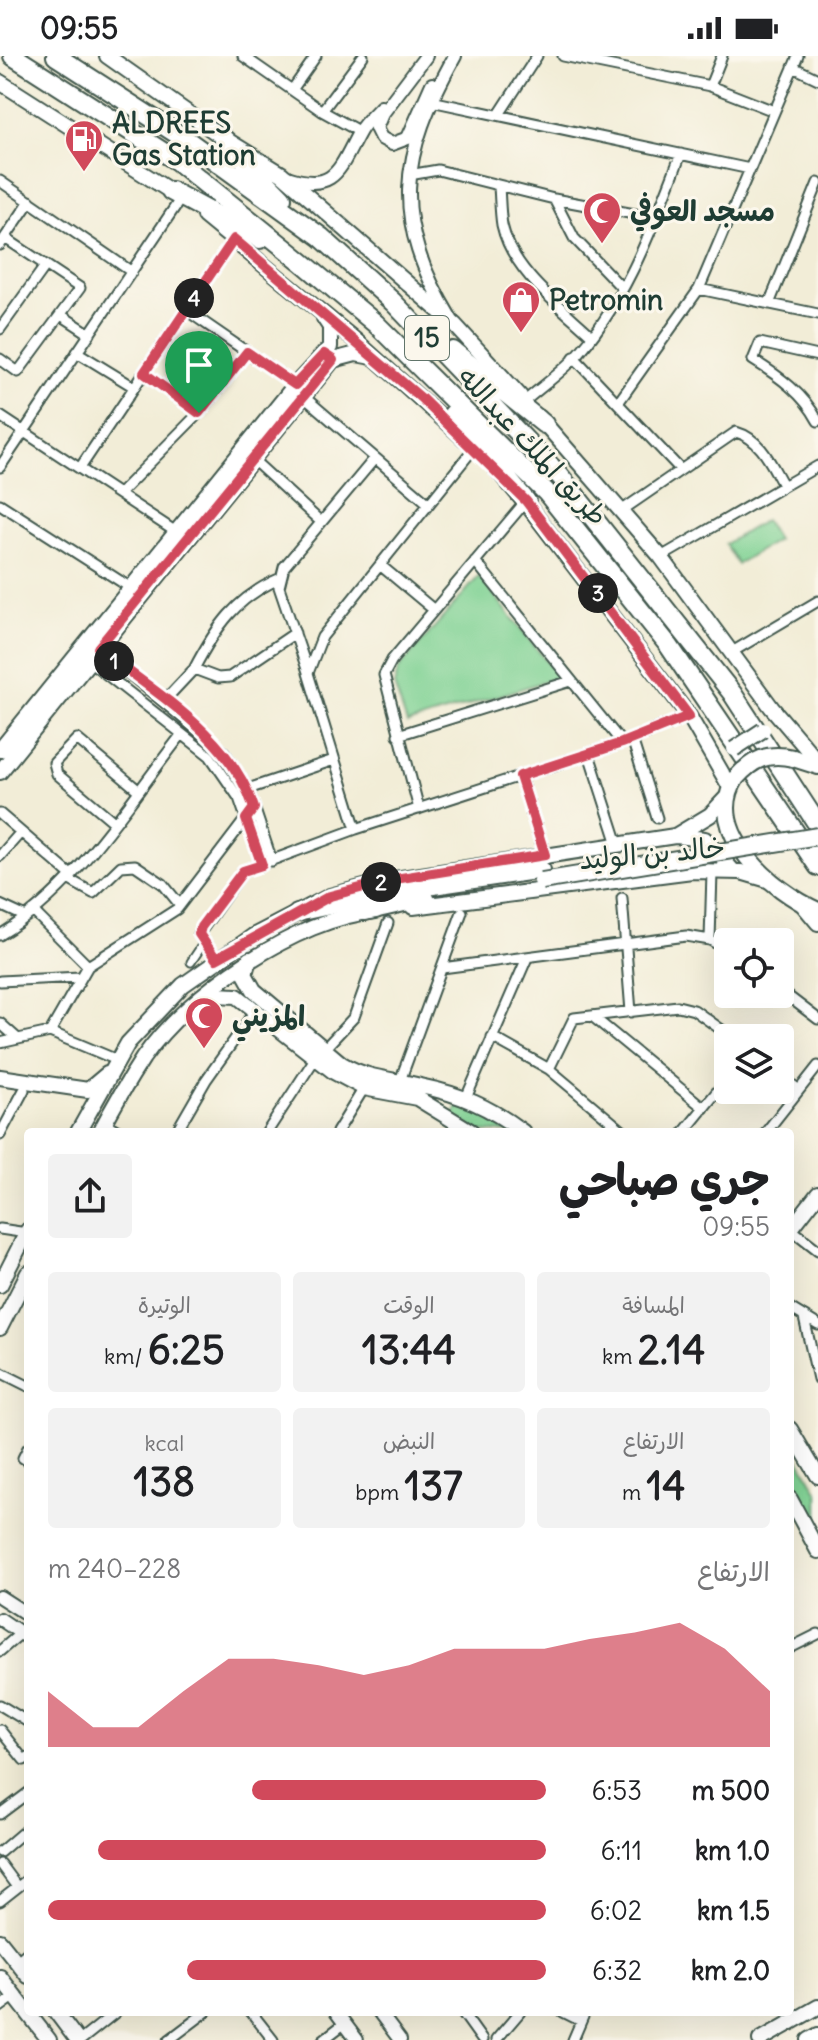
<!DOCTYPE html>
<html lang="ar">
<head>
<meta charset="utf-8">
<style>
  :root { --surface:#fff; --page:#f2f2f2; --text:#202124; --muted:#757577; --accent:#d1495b }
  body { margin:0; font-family:Delius,"Playpen Sans Arabic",sans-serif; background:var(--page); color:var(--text); direction:rtl; height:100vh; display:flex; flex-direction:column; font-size:30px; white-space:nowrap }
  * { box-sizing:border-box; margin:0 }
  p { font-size:26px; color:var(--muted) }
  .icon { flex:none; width:44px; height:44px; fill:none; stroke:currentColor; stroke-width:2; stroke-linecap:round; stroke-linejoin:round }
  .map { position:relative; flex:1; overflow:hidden; direction:ltr }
  .sheet { position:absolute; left:24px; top:1072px; width:770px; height:888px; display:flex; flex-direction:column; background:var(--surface); border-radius:8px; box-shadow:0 8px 32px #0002; direction:rtl }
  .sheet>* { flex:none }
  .controls { position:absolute; left:714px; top:872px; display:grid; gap:16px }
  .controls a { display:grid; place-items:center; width:80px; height:80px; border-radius:8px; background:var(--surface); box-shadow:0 8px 32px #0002; font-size:40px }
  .pin { position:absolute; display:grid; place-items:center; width:68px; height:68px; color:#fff; margin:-82px -34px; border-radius:50% 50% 50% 0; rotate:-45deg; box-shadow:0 0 8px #0007 }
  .pin .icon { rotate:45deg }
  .km { position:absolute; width:40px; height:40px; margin:-20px; border-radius:50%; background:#222; color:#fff; font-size:22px; line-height:40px; text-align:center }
  .round { display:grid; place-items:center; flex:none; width:84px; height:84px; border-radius:8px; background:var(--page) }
  .summary { display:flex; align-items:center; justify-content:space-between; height:136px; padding:0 24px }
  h1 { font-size:44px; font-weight:700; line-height:60px }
  .metrics { display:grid; grid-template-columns:repeat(3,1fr); gap:12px; height:136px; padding:8px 24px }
  .metrics div { display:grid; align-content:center; border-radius:8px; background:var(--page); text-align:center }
  .metrics b { font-size:40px; font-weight:700 }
  .metrics small { font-size:22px; font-weight:400 }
  .metrics p { font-size:22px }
  .chart { height:224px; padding:16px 24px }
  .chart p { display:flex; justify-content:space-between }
  .chart svg { width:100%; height:144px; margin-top:8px; fill:var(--accent); opacity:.7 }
  ul { padding:0 24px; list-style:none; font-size:26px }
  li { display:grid; grid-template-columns:128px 96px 1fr; align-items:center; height:60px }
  li i { height:20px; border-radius:10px; background:var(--accent) }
  .status { display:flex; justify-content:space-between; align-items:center; height:56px; padding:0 40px; background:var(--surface); direction:ltr }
  .status svg { height:22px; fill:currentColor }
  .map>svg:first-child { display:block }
</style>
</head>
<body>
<div class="status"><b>09:55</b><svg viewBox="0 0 49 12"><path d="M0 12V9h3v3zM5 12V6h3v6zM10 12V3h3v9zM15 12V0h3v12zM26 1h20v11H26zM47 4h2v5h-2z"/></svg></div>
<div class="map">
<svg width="818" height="1984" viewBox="0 0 818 1984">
  <rect width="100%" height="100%" fill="#fbf7ec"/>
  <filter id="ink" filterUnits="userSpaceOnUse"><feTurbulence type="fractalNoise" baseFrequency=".0125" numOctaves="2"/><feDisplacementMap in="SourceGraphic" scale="16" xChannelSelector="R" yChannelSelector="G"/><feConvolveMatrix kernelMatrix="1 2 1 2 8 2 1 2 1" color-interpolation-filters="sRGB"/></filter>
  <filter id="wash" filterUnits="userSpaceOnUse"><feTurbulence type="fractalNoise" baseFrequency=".006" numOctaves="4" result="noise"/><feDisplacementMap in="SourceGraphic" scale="32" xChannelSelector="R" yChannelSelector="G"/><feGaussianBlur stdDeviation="1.8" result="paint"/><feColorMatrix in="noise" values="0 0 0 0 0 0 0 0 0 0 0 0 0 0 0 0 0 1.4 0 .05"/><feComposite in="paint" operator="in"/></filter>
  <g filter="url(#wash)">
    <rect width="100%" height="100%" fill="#f2edd7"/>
    <!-- green -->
    <path fill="#7fd193" stroke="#4f8764" stroke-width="2" d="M 765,464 L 777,484 L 737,508 L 725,488 Z
      M 479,520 L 559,621 L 407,668 L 394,629 L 399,612 Z
      M 460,1045 L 513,1076 L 480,1076 L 453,1060 Z
      M 790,1386 L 818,1437 L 818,1485 L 790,1428 Z"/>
  </g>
  <g filter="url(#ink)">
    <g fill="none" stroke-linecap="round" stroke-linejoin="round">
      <defs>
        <path id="pedestrian" d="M 191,906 L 203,888"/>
        <path id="minor" d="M 243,0 L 322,55 L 360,76
          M 563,0 L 710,30 L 774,55
          M 793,11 L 818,23
          M 710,30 L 722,0
          M 292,34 L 316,0
          M 431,45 L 750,113
          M 322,55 L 363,0
          M 500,57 L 537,0
          M 409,119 L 438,114 L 554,143 L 656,162
          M 0,125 L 132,216
          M 499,131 C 500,143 500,157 502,169 C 512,215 559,249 592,280
          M 554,143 L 574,182 L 622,232
          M 0,189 L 30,145
          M 699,233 L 818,258
          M 769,248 L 818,127
          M 186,254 L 295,329
          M 61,259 L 90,278
          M 0,273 L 46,209
          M 77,296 L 134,331
          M 818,300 L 760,287 L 753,304 C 779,320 804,338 818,365
          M 574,301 L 680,413
          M 0,303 L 18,316 L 80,232 L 5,182
          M 144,317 L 199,357
          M 303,340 L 429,448
          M 525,345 C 540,332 558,319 572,305 C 626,247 653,170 681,98
          M 618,347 L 699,233 L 798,0
          M 0,360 L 176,476
          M 252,403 L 321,466
          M 0,411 L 181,142
          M 80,412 L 234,183
          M 119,438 L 199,357 L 247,296
          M 0,448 L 131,532
          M 621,455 L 736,376 C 761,383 771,408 783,429
          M 661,501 L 818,410
          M 475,505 L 622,687
          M 380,509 L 434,554
          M 98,592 L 224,696 L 248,733 L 272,805
          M 732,596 L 818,545
          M 88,604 L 210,700 L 239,742 L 262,809
          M 194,613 C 216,571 236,541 281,522
          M 308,616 L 279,531 L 284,511 L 375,402
          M 164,645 L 194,613 L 218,622 L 230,621 L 295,577
          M 398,679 L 571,625
          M 632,683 L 657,762
          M 589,698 L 618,788
          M 520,720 L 545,799
          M 248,733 L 334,704
          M 419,753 L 384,619 L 392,604 L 526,445
          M 0,758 L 72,820
          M 114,766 L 57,718 L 54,707 L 77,683 L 138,734
          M 356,773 L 308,617 L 322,581 L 474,392
          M 0,800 L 21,776
          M 68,823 L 93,837 L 121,810 L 135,809 L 163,828 L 180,849
          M 622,842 L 631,956
          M 0,849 L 26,861
          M 33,855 L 88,910
          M 0,879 C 77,832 127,748 182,678
          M 710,884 L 712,816
          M 216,903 L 199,878 L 243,815 L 356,773 L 622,687 L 689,660
          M 442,912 L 686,880 L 710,884 L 728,894
          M 0,925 L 80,921
          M 780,934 L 818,963
          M 592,960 L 704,1052
          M 0,967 L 18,983
          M 50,976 L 88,910 L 177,853 L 254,752
          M 492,981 L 549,1013 L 624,1076
          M 0,987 L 50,976 L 117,1004
          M 324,993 L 354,961 L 388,867
          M 549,1013 L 574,962 L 678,950 L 694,954 L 733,982
          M 780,1019 L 799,1034
          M 400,1025 L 462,856
          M 466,1042 L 527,902
          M 105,1067 L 120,1076
          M 176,1076 L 206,1024 L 257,952
          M 267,1076 L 316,1001
          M 337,1076 L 364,1032
          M 684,1076 L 728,1022
          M 766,1076 L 818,1010
          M 0,1079 L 24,1034
          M 0,1173 L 27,1177
          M 791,1173 L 818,1194
          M 790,1252 L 818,1269
          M 804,1262 L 818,1323
          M 0,1316 L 28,1330
          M 28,1392 L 23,1402 L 28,1405
          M 790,1592 L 818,1578
          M 0,1595 L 21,1577
          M 0,1649 L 28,1666
          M 0,1674 L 24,1704 L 28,1701
          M 0,1758 L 28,1737
          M 0,1796 L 28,1772
          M 0,1808 L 17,1831
          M 0,1845 L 28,1823
          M 16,1906 L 28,1896
          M 0,1951 L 15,1940
          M 251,1956 L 273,1984
          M 462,1956 L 482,1984
          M 563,1956 L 581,1965
          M 81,1984 L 116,1956
          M 169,1984 L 206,1956
          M 323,1984 L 345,1967
          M 496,1984 L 520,1956
          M 573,1984 L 585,1956"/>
        <path id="tertiary" d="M 426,0 L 382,58 L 376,72 L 381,82 L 392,88 L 408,82 L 432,28
          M 287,121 C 337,138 340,110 360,75 C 365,66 375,58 381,51
          M 451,263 C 390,163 399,100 455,0
          M 0,1541 L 28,1559
          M 0,1563 L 28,1582
          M 336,1956 L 357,1984
          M 379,1956 L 400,1984"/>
        <path id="secondary" d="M 107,0 L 222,81 L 282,118 L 455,269 L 520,340
          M 0,26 L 178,140
          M 204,160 L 355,284 L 465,383
          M 539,361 L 661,501 L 772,652 L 818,706
          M 519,438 L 689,660 L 730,731
          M 0,694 L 295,329 L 330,291 L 330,271 L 324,262
          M 0,716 L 333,304 L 356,298 L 372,301
          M 803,849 L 818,867
          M 249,903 L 245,918 L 254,934 L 342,1008 C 367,1023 393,1023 420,1030 C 460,1038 490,1051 523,1076
          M 199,943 L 215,939 L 237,940 L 334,1016 L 364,1032 L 417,1042 L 472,1076
          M 0,1021 L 88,1034 L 107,1018
          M 790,1174 L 818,1138
          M 790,1373 L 818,1420
          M 790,1443 L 818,1495
          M 0,1885 L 28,1920
          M 0,1921 L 49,1984
          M 56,1956 L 77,1984"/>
        <path id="primary" d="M 676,780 L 705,783 L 734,816
          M 413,851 L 692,815 L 741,816 L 768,824
          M 78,1076 L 128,987 L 183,929 L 253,880 L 330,840 L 395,823 L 675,780 L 710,759 L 726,742
          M 100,1076 C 113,1051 128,1025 143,1002 C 188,937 297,862 376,855
          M 0,1229 L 28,1174
          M 0,1272 L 28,1217
          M 760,1984 L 818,1951
          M 809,1984 L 818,1979"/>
        <path id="trunk" d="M 793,702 L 818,710
          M 736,722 C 702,776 773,835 818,855
          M 365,856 L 426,842
          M 297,857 L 399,835 L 542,814"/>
        <path id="motorway" d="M 13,0 L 177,105 L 302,206 L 376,268 L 546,436 L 669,590 L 818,810
          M 56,0 L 188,85 L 321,181 L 393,246 L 560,420 L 732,637 L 818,769
          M 222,81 L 282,142
          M 171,135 L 260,183
          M 453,295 L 544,368
          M 453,358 L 526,445"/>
      </defs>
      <!-- pedestrian casing -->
      <use href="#pedestrian" stroke="#3f574c" stroke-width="11"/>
      <!-- minor casing -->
      <use href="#minor" stroke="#3f574c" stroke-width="13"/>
      <!-- tertiary casing -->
      <use href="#tertiary" stroke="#3f574c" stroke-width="16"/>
      <!-- secondary casing -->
      <use href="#secondary" stroke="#3f574c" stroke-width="18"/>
      <!-- primary casing -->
      <use href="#primary" stroke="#3f574c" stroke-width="18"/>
      <!-- trunk casing -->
      <use href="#trunk" stroke="#3f574c" stroke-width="20"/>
      <!-- motorway casing -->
      <use href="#motorway" stroke="#3f574c" stroke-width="22"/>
      <!-- pedestrian -->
      <use href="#pedestrian" stroke="#fff" stroke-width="7"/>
      <!-- minor -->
      <use href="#minor" stroke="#fff" stroke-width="9"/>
      <!-- tertiary -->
      <use href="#tertiary" stroke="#fff" stroke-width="12"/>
      <!-- secondary -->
      <use href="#secondary" stroke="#fff" stroke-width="14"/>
      <!-- primary -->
      <use href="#primary" stroke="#fff" stroke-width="14"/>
      <!-- trunk -->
      <use href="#trunk" stroke="#fff" stroke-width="16"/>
      <!-- motorway -->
      <use href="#motorway" stroke="#fff" stroke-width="18"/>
      <defs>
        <path id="secondary-bridge" d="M 734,693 L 763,674"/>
        <path id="trunk-bridge" d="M 736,722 C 753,703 768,696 793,702
          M 542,825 L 818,780"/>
      </defs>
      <!-- secondary-bridge casing -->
      <use href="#secondary-bridge" stroke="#3f574c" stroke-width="18" stroke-linecap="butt"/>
      <!-- trunk-bridge casing -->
      <use href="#trunk-bridge" stroke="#3f574c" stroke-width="20" stroke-linecap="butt"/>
      <!-- secondary-bridge -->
      <use href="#secondary-bridge" stroke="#fff" stroke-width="14"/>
      <!-- trunk-bridge -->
      <use href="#trunk-bridge" stroke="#fff" stroke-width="16"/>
    </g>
  </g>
  <g fill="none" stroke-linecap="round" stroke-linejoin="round" filter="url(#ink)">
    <defs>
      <path id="route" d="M 234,183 L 421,342 L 526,445 L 689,660 L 622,687 L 520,720 L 545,799 L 395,823 L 330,840 L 216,903 L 199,878 L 201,871 L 243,815 L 262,809 L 246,763 L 254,752 C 231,680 155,637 98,592 L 333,304 L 324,298 L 295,329 L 247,296 L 199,357 L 144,317 Z"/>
    </defs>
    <!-- route casing -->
    <use href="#route" stroke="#fff" stroke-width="16"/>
    <!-- route -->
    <use href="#route" stroke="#d1495b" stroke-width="10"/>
  </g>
  <!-- icons -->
  <defs>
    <symbol id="fuel-pin" viewBox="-11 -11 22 30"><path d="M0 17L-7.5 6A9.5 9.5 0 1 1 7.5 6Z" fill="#d1495b" stroke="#fbf7ec"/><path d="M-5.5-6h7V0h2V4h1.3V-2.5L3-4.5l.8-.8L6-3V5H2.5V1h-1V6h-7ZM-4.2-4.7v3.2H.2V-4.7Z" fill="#fff"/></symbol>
    <symbol id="mosque-pin" viewBox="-11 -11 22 30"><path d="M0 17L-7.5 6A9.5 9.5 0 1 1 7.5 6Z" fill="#d1495b" stroke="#fbf7ec"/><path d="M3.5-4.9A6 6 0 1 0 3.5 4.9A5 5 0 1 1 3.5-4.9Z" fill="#fff"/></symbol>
    <symbol id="shop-pin" viewBox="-11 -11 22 30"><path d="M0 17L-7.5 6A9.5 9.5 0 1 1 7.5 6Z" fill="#d1495b" stroke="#fbf7ec"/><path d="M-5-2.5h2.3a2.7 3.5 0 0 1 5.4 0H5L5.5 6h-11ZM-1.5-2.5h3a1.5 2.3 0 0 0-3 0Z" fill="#fff"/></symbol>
  </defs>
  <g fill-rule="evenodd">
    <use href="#fuel-pin" x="62" y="61" width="44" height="60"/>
    <use href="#mosque-pin" x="580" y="133" width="44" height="60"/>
    <use href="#shop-pin" x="499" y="222" width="44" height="60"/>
    <use href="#mosque-pin" x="182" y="938" width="44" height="60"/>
  </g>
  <g text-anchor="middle" stroke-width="6" stroke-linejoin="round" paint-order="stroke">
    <!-- shield labels -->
    <rect fill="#fbf7ec" stroke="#61756b" stroke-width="2" x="405" y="260" width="44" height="44" rx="6"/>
    <g font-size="26" font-weight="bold" fill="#1f3d34">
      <text x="427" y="291">15</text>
    </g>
    <!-- poi labels -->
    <g font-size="28" font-weight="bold" fill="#1f3d34" stroke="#fbf7ec" text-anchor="start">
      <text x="112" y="77">ALDREES<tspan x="112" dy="32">Gas Station</tspan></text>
      <text x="630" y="165">مسجد العوفي</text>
      <text x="549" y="254">Petromin</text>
      <text x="232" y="970">المزيني</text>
    </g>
    <!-- street labels -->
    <g font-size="28" fill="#1f3d34" stroke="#fbf7ec">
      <text transform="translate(533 390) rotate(47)" y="10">طريق الملك عبدالله</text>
      <text transform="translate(652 797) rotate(-5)" y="10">خالد بن الوليد</text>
    </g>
  </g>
</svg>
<div class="controls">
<a><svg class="icon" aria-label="locate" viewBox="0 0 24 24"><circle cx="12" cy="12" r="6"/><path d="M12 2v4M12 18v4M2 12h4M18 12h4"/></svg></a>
<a><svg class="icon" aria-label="layers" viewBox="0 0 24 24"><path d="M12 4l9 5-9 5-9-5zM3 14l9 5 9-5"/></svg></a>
</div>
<div class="pin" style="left:199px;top:357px;background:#1e9e55"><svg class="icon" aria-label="arrive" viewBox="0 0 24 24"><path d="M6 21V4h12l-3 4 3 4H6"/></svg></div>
<b class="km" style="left:114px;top:605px">1</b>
<b class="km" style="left:381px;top:826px">2</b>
<b class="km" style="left:598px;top:537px">3</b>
<b class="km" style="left:194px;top:242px">4</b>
<section class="sheet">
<div class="summary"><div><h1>جري صباحي</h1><p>09:55</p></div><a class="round"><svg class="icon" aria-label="share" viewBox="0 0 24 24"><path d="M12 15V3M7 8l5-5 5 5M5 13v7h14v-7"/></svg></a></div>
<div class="metrics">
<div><p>المسافة</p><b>2.14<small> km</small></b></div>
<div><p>الوقت</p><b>13:44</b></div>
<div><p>الوتيرة</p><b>6:25<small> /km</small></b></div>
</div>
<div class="metrics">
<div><p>الارتفاع</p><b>14<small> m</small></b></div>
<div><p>النبض</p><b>137<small> bpm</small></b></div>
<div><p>kcal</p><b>138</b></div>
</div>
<div class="chart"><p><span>الارتفاع</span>228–240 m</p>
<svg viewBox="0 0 160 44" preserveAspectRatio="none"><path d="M0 44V27L10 38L20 38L30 27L40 17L50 17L60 19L70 22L80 19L90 14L100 14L110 14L120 11L130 9L140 6L150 14L160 27V44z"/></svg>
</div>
<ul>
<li><b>500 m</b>6:53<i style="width:59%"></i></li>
<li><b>1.0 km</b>6:11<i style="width:90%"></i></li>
<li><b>1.5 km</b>6:02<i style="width:100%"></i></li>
<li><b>2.0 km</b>6:32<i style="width:72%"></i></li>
</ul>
</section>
</div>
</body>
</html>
